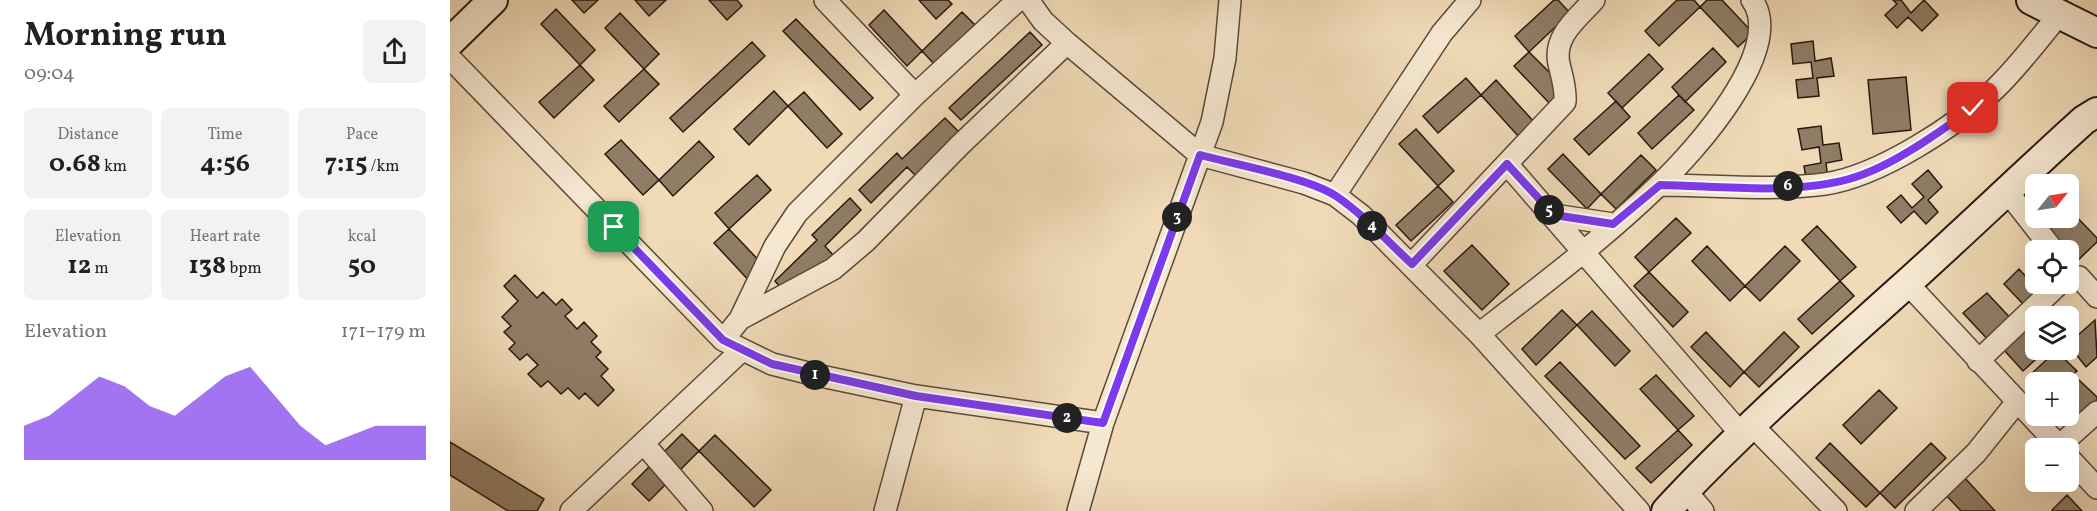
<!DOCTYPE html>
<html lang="en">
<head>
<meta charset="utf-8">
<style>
  :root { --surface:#fff; --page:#f2f2f2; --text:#202124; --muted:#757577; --accent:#7c3aed }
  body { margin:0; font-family:Vollkorn,serif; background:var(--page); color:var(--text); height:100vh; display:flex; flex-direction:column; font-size:22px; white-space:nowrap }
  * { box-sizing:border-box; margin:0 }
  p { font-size:20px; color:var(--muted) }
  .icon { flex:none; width:33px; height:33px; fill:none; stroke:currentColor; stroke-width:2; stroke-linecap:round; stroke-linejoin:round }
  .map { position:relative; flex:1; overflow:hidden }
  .details { display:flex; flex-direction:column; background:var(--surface); width:450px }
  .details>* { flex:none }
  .needle { width:39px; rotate:60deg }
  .tools { position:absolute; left:1575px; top:174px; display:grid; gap:12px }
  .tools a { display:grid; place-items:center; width:54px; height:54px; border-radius:9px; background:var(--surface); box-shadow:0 6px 24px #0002; font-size:30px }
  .pin { position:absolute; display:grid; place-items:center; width:51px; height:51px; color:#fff; margin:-26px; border-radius:12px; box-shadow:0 3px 9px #0006 }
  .km { position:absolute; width:30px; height:30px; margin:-15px; border-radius:50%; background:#222; color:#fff; font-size:16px; line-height:30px; text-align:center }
  .round { display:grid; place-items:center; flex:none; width:63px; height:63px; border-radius:9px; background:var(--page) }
  .head { display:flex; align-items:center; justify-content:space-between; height:102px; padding:0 24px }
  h1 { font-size:33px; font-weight:700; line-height:45px }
  .figures { display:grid; grid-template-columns:repeat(3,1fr); gap:9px; height:102px; padding:6px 24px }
  .figures div { display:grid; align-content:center; border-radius:9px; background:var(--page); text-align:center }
  .figures b { font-size:26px; font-weight:700 }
  .figures small { font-size:16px; font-weight:400 }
  .figures p { font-size:16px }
  .chart { height:168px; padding:12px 24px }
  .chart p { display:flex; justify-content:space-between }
  .chart svg { width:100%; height:108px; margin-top:6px; fill:var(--accent); opacity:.7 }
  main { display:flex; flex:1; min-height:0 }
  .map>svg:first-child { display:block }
</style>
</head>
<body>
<main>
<section class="details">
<div class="head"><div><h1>Morning run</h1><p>09:04</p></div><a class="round"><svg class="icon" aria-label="share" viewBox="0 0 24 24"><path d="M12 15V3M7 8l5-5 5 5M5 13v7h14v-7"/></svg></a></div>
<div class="figures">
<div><p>Distance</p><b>0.68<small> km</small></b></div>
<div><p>Time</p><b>4:56</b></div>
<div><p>Pace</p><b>7:15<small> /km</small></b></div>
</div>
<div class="figures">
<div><p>Elevation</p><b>12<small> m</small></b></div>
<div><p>Heart rate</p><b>138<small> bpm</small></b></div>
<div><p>kcal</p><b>50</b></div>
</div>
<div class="chart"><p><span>Elevation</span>171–179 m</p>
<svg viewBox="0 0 160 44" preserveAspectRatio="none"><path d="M0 44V30L10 26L20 18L30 10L40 14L50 22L60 26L70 18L80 10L90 6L100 18L110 30L120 38L130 34L140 30L150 30L160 30V44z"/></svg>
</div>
</section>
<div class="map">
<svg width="1647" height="511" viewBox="0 0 1647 511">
  <rect width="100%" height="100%" fill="#f0dab7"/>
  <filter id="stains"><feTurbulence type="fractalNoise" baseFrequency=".00333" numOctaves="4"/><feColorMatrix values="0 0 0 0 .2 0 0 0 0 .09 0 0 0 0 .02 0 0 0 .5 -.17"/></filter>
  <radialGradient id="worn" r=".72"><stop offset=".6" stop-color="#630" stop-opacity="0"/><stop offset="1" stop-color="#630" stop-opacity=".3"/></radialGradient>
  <!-- building -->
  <path fill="#907d66" stroke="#29190f" stroke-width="1.5" d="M 122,0 L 148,0 L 134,13 Z
    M 185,0 L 216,0 L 199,16 Z
    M 259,0 L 287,0 L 292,6 L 277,20 Z
    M 469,0 L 498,0 L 502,4 L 486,19 Z
    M 1104,0 L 1108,0 L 1120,13 L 1079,52 L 1065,36 Z
    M 1227,0 L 1244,0 L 1250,7 L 1209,46 L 1195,31 Z
    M 1257,0 L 1272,0 L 1303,33 L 1288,47 L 1250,7 Z
    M 1443,0 L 1451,0 L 1461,13 L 1474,0 L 1488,15 L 1472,31 L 1458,17 L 1447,28 L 1435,15 L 1447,4 Z
    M 106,9 L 145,50 L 130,65 L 91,24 Z
    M 434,10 L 472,51 L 457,66 L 419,25 Z
    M 512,12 L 527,27 L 486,66 L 472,51 Z
    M 170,13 L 209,54 L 194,69 L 155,28 Z
    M 346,19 L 423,98 L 410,110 L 333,31 Z
    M 580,32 L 592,45 L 511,120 L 499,108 Z
    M 1363,41 L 1365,61 L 1381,58 L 1384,76 L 1367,78 L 1369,96 L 1348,98 L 1346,80 L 1363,78 L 1361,62 L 1343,64 L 1341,44 Z
    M 302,42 L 315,56 L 233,132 L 220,118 Z
    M 1263,48 L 1276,62 L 1235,102 L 1222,87 Z
    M 1079,52 L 1118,91 L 1102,106 L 1064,66 Z
    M 1199,54 L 1213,69 L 1172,108 L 1158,93 Z
    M 130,65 L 144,80 L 104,118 L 89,102 Z
    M 194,69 L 209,84 L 169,122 L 154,106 Z
    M 1456,77 L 1461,130 L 1423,134 L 1418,80 Z
    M 1016,78 L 1031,95 L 988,133 L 973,116 Z
    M 1046,80 L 1085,123 L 1069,137 L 1031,95 Z
    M 324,91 L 338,106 L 299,145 L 284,129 Z
    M 354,92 L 392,134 L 377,148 L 338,106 Z
    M 1229,95 L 1244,110 L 1202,149 L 1188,133 Z
    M 1166,101 L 1180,117 L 1139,155 L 1124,139 Z
    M 495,118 L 510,133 L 466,176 L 457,167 L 421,203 L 409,190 L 447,153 L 452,159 Z
    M 1371,126 L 1373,145 L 1389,143 L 1392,160 L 1376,163 L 1378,180 L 1357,184 L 1354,166 L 1371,163 L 1369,147 L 1352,150 L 1348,129 Z
    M 966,129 L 1004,171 L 988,186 L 949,144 Z
    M 171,140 L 209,180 L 193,195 L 155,154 Z
    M 249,141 L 264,157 L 223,196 L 209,180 Z
    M 1113,154 L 1151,194 L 1137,209 L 1098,169 Z
    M 1191,155 L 1206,170 L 1166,209 L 1151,194 Z
    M 1478,170 L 1492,187 L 1478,200 L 1488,212 L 1476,224 L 1464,211 L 1451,223 L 1437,207 L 1451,195 L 1462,208 L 1474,197 L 1462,184 Z
    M 307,175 L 321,190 L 279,229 L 265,213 Z
    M 988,186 L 1003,202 L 961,241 L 946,225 Z
    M 400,198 L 411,210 L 375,246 L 383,255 L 339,297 L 325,281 L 367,240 L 362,235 Z
    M 1621,211 L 1647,238 L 1647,242 L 1626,262 L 1618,250 L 1597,231 L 1613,218 L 1618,218 Z
    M 1226,218 L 1241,233 L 1199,272 L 1185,257 Z
    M 1367,226 L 1406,267 L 1390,281 L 1352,240 Z
    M 279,229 L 317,269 L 302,284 L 264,243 Z
    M 1022,245 L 1059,284 L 1032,310 L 994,271 Z
    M 1257,246 L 1295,286 L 1280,301 L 1242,261 Z
    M 1335,246 L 1350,261 L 1310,301 L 1295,286 Z
    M 1569,269 L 1591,293 L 1575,306 L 1554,284 Z
    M 1199,272 L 1238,312 L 1223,327 L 1184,286 Z
    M 65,275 L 87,298 L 93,292 L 106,305 L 112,299 L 122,310 L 115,316 L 127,329 L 134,322 L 147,336 L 141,342 L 151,352 L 146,357 L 158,369 L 151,376 L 164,390 L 148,406 L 135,393 L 129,399 L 118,388 L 111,394 L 98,381 L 91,387 L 78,374 L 88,365 L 77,354 L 70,360 L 59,349 L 65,343 L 54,332 L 61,326 L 52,317 L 68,301 L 54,286 Z
    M 1390,281 L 1404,296 L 1362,334 L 1348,319 Z
    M 1537,293 L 1565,323 L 1542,344 L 1513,313 Z
    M 1112,310 L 1127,325 L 1086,365 L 1072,349 Z
    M 1142,311 L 1180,351 L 1165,366 L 1127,325 Z
    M 1645,320 L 1647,357 L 1636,367 L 1618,344 Z
    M 1582,324 L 1586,327 L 1586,350 L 1596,350 L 1573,371 L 1554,350 Z
    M 1256,332 L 1294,372 L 1280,387 L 1241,347 Z
    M 1334,332 L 1349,347 L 1309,387 L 1294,372 Z
    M 1606,351 L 1627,371 L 1614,382 L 1586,382 L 1586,385 L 1578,377 Z
    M 1110,362 L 1190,446 L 1175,459 L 1095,376 Z
    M 1206,375 L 1244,416 L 1228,430 L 1190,389 Z
    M 1629,380 L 1647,397 L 1647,402 L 1620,427 L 1610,416 L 1618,416 L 1618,390 Z
    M 1429,390 L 1447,408 L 1411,444 L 1393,425 Z
    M 1228,430 L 1242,445 L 1201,483 L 1186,468 Z
    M 232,434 L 249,451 L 199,501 L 182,484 Z
    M 265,435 L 321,490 L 304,507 L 249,451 Z
    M 0,442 L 94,499 L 87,511 L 58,511 L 0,475 Z
    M 1380,443 L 1430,493 L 1416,507 L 1366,458 Z
    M 1481,443 L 1496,458 L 1445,508 L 1430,493 Z
    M 1514,477 L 1545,511 L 1511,511 L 1495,494 Z
    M 1617,495 L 1632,511 L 1602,511 L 1602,510 Z"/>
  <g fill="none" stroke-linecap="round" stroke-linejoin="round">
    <defs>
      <path id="street" d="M 375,0 L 465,95
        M 578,0 L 593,21 L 617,43 L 750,155 L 854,183 L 885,195 L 911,215 L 1029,334 L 1189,511
        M 0,58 L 273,340 L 322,364 L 366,375 L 466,396 L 653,423
        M 1057,164 L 1291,434
        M 1210,185 C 1264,185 1321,191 1375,184 C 1429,176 1506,126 1545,89 C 1568,67 1588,40 1608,16
        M 1556,190 L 1603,250
        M 885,195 L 992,33 L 1020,0
        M 1104,215 L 1163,224
        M 962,264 L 1115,102 C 1116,88 1112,77 1109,64 C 1103,36 1127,19 1144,0
        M 1618,276 L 1629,277 L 1647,297
        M 1457,283 L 1611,448
        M 290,319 L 383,269 L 416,241 L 510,145 L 617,43
        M 1029,334 C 1091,286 1153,239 1209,185 C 1243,153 1337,49 1302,0
        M 273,340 L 290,319 L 325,246 L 347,213 L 465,95 L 568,0
        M 1528,361 L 1609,284
        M 1301,424 L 1386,511
        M 194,444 L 252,511
        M 1609,446 L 1647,412
        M 1618,457 L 1647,488
        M 1235,490 L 1253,511
        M 121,511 L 292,350
        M 435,511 L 466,396
        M 628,511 L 653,423 L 762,122 L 775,58 L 780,0
        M 1466,511 L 1526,453 L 1566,403"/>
      <path id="secondary" d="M 1581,0 L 1647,33
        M 0,42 L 43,0
        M 1216,511 C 1290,431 1373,359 1454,286 C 1514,232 1573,175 1634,120 L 1647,112"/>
    </defs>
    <!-- street casing -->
    <use href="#street" stroke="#5b4939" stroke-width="24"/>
    <!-- secondary casing -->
    <use href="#secondary" stroke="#29190f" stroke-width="32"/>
    <!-- street -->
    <use href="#street" stroke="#f5e7d0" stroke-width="21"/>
    <!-- secondary -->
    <use href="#secondary" stroke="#f5e7d0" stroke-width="28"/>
  </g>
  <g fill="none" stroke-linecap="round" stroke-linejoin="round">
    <defs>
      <path id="route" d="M 164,227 L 273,340 L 322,364 L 466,396 L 653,423 L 750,155 C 784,164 859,178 886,196 C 914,215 937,241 962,264 L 1057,164 L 1104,215 L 1163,224 L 1210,185 C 1269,186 1342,195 1399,179 C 1440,168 1488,133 1523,108"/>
    </defs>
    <!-- route casing -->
    <use href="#route" stroke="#fff" stroke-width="12"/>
    <!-- route -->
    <use href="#route" stroke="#7c3aed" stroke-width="8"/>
  </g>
  <rect width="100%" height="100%" filter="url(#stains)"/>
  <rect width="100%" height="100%" fill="url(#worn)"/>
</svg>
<div class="tools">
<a><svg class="needle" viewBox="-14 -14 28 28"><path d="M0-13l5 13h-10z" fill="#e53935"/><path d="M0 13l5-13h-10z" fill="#757577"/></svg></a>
<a><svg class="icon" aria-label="locate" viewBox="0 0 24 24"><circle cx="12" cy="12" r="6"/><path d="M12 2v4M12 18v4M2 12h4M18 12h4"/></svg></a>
<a><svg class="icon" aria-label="layers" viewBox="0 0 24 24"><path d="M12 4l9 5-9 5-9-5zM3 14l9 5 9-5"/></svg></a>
<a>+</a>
<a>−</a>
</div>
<div class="pin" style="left:164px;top:227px;background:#1e9e55"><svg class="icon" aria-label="arrive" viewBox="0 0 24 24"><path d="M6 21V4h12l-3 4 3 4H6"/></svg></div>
<div class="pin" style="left:1523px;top:108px;background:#d93025"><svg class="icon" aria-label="check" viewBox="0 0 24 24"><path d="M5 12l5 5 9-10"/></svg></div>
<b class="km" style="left:365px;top:375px">1</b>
<b class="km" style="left:617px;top:418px">2</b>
<b class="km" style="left:727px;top:217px">3</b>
<b class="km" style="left:922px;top:226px">4</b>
<b class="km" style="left:1099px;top:210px">5</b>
<b class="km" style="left:1338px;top:186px">6</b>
</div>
</main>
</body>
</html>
